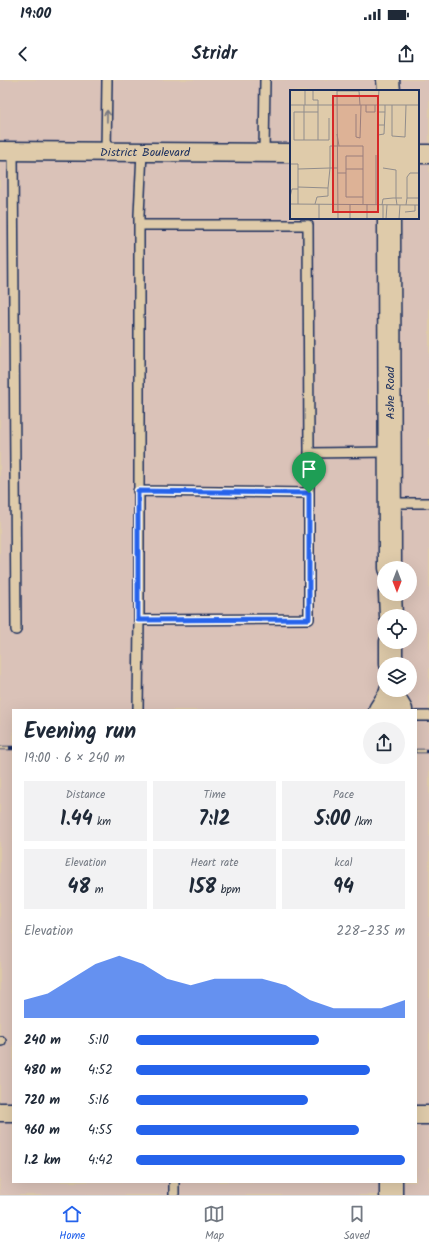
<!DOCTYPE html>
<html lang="en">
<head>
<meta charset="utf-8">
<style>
  :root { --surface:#fff; --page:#f2f2f3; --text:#1f2937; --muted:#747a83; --line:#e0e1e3; --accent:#2563eb }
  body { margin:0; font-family:Kalam,sans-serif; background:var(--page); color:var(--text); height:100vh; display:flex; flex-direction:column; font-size:15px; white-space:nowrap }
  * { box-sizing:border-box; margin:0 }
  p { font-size:13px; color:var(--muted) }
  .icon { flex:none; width:22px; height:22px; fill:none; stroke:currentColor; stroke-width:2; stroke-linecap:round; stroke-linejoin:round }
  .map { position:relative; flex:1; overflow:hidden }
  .side { position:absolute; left:12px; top:629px; width:405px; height:474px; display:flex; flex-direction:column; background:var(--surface); border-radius:0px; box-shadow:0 4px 16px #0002 }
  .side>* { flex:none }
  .needle { width:26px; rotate:180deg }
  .controls { position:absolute; left:377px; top:481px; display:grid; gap:8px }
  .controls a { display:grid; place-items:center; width:40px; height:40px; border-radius:50%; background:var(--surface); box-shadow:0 4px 16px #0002; font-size:20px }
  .pin { position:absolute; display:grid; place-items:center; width:34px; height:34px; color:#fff; margin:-41px -17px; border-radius:50% 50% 50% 0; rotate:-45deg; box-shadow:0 0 4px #0007 }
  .pin .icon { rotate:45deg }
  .round { display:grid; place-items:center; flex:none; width:42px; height:42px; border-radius:21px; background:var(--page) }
  .head { display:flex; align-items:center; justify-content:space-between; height:68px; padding:0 12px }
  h1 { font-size:22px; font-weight:600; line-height:30px }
  .figures { display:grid; grid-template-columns:repeat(3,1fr); gap:6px; height:68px; padding:4px 12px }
  .figures div { display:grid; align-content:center; border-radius:0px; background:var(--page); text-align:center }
  .figures b { font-size:20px; font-weight:600 }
  .figures small { font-size:11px; font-weight:400 }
  .figures p { font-size:11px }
  .chart { height:112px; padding:8px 12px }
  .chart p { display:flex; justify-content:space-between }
  .chart svg { width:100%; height:72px; margin-top:4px; fill:var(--accent); opacity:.7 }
  ul { padding:0 12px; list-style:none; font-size:13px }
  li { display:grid; grid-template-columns:64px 48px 1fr; align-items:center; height:30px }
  li i { height:10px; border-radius:5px; background:var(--accent) }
  .status { display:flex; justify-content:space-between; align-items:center; height:28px; padding:0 20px; background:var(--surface); direction:ltr }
  .status svg { height:11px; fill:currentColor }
  header { display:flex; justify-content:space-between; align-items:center; height:52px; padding:0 12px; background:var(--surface); font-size:18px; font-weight:600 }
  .dock { display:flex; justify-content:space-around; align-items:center; height:56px; border-top:1px solid var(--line); background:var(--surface); font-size:11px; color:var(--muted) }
  .dock a { display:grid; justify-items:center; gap:2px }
  .dock .selected { color:var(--accent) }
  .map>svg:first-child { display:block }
</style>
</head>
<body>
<div class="status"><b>19:00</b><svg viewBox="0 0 49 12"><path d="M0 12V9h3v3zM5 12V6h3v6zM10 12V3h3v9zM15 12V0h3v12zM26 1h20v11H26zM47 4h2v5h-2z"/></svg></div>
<header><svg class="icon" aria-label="back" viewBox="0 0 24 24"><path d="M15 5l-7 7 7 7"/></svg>Stridr<svg class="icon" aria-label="share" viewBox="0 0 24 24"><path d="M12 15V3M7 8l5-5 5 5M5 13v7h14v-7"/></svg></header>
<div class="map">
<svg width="429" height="1115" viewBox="0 0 429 1115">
  <rect width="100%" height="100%" fill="#dfcbaa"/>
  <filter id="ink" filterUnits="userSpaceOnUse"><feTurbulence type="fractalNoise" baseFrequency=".025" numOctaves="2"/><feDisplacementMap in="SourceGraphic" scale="8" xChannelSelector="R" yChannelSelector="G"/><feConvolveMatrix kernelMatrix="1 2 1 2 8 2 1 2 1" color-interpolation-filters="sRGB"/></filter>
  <g filter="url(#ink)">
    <!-- built -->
    <path fill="#dac2b8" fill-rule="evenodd" d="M 0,0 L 429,0 L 429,1115 L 0,1115 ZM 291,11 L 418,11 L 418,138 L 291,138 ZM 384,488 L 410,488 L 410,514 L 384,514 ZM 384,536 L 410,536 L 410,562 L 384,562 ZM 384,584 L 410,584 L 410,610 L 384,610 ZM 13,630 L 416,630 L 416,1102 L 13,1102 Z"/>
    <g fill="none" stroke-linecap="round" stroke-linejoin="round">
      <defs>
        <path id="service" d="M 13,71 L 16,550
          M 106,72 L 107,0
          M 142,72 L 139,135 L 139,540 L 309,539 L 309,373 L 390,372
          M 264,73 L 265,0
          M 139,145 L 308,145 L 309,373
          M 138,411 L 309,413
          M 389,423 L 429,423
          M 138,630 L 139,540
          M 416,636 L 429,636
          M 0,961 L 1,961
          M 174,1102 L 174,1115"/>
        <path id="minor" d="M 0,71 L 291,73
          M 418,74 L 429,74
          M 0,1032 L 13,1032
          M 416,1035 L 429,1035"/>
        <path id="tertiary" d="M 388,0 L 389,11
          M 389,138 L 390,488
          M 390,514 L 391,536
          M 391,562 L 391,584
          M 391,610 L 391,613 L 401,630
          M 380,630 L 391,613
          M 391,1115 L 391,1102"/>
      </defs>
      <!-- service casing -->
      <use href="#service" stroke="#1b2f5e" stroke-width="12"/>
      <!-- minor casing -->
      <use href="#minor" stroke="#1b2f5e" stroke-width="21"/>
      <!-- tertiary casing -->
      <use href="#tertiary" stroke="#1b2f5e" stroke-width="25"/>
      <!-- service -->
      <use href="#service" stroke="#dfcbaa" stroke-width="9"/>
      <!-- minor -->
      <use href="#minor" stroke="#dfcbaa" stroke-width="18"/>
      <!-- tertiary -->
      <use href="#tertiary" stroke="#dfcbaa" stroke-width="22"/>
      <defs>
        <path id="rail" d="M 0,668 L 13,668
          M 416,671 L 429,671"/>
      </defs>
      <!-- rail casing -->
      <use href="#rail" stroke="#1b2f5e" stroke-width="4.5"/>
      <!-- rail -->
      <use href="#rail" stroke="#dfcbaa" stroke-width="3" stroke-dasharray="9" stroke-linecap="butt"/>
    </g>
    <!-- one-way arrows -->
    <defs><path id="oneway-shaft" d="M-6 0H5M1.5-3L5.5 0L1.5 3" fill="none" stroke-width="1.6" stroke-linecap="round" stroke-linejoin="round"/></defs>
    <use stroke="#737580" href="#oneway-shaft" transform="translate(107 36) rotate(-89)"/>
  </g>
  <g fill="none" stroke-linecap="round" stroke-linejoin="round" filter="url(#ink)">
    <defs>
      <path id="route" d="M 138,411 L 309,413 L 309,539 L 138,540 Z"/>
    </defs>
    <!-- route casing -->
    <use href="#route" stroke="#fff" stroke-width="8"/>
    <!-- route -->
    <use href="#route" stroke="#2563eb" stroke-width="5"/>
  </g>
  <g text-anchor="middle" stroke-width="4" stroke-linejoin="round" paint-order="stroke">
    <!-- street labels -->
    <g font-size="12" fill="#1b2f5e" stroke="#dfcbaa">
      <text x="145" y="76">District Boulevard</text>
      <text transform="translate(390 313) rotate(-90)" y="4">Ashe Road</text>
    </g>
  </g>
  <!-- overview -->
  <g transform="translate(290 10)">
    <rect width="129" height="129" fill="#dfcbaa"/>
    <path fill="none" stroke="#918d8c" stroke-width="1" d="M 15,0 L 15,15M 23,0 L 23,10 L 28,10 L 28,50M 47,0 L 48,129M 47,1 L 69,1 L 70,15M 0,15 L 129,15M 76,15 L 76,22 L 85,22 L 85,15M 88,15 L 89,0M 102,15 L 102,46 L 115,47 L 116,15M 28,22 L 4,22 L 4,50 L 39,50 L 39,28M 88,22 L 95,22 L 95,15M 66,24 L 66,47 L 70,48 L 71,15M 94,35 L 88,35 L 88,45 L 94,44 L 95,22M 47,44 L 49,56M 14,50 L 14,15M 86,65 L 86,115M 0,74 L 8,74 L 8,114M 47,78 L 40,78 L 40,56 L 73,56 L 73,66M 93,78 L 106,80 L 106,108 L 112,108M 8,79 L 40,78 L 38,98M 56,79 L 73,79M 47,83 L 56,83 L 56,66 L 73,66 L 73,114M 56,83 L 56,107 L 73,107M 8,97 L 38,98 L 38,106 L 27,107 L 25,114M 0,107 L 2,99 L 8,99M 117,108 L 117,87 L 120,83 L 129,83M 0,114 L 129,115M 29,114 L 29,129M 92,115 L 93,109 L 103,108 L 106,108 L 107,115M 116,115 L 117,108 L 129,108M 115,122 L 125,121 L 125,115M 60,129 L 60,114M 77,129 L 77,114M 93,129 L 93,115M 96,129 L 97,115M 109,129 L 110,115"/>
    <path fill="#d62828" fill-opacity="0.15" stroke="#d62828" stroke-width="2" d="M 43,6 L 88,6 L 88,122 L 43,122 Z"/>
    <rect width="129" height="129" fill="none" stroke="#1b2f5e" stroke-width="2"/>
  </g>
</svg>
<div class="controls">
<a><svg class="needle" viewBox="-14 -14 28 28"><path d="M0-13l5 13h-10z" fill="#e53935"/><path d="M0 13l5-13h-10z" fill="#747a83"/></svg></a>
<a><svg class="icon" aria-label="locate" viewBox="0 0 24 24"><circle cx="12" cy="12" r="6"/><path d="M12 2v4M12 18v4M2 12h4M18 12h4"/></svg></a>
<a><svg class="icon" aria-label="layers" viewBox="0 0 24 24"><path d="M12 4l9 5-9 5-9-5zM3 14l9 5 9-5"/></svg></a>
</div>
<div class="pin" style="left:309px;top:413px;background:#1e9e55"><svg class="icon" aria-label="arrive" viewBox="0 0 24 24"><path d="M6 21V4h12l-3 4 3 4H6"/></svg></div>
<section class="side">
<div class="head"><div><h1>Evening run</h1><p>19:00 · 6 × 240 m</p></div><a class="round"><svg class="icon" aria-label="share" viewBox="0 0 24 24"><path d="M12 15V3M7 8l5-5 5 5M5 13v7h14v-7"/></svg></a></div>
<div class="figures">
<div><p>Distance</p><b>1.44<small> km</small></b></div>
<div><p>Time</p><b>7:12</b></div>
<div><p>Pace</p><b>5:00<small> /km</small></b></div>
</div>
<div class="figures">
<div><p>Elevation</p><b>48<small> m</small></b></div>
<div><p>Heart rate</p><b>158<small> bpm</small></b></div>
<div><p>kcal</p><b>94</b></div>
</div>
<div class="chart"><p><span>Elevation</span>228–235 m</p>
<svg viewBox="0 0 160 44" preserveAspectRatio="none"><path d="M0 44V33L10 29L20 20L30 11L40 6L50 11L60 20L70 24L80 20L90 20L100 20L110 24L120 33L130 38L140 38L150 38L160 33V44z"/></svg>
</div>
<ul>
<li><b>240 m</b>5:10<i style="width:68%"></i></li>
<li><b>480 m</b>4:52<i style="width:87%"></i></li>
<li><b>720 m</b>5:16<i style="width:64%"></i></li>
<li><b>960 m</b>4:55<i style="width:83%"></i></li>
<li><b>1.2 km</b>4:42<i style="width:100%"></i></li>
</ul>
</section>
</div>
<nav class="dock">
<a class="selected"><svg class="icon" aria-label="home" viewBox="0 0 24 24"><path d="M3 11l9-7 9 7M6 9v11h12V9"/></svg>Home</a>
<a><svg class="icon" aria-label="map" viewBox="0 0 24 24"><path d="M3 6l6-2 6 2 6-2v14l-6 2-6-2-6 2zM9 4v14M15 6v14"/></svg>Map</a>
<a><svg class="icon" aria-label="saved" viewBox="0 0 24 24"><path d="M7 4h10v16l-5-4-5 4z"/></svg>Saved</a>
</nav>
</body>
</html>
